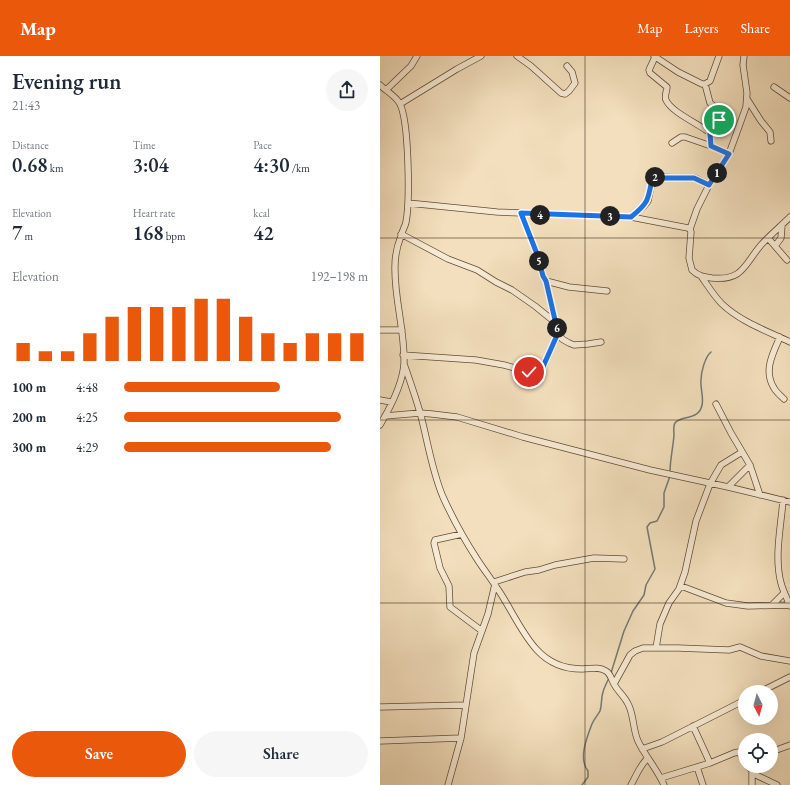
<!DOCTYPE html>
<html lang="en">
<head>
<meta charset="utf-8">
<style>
  :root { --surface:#fff; --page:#f6f6f7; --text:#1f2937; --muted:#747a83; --accent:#ea580c }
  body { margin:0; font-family:"EB Garamond",serif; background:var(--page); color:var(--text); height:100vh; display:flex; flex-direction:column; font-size:15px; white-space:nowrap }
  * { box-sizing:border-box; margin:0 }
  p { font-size:13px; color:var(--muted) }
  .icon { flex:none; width:22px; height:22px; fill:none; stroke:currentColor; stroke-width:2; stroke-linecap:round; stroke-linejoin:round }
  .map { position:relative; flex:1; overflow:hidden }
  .side { display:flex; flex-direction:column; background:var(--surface); width:380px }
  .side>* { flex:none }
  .needle { width:26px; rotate:174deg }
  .tools { position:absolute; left:358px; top:629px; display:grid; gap:8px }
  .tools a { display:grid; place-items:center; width:40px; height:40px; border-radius:50%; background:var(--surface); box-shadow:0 4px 16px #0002; font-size:20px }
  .pin { position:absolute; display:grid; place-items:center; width:34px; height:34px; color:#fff; margin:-17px; border:2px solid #fff; border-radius:50%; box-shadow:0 1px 4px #0007 }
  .km { position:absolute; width:20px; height:20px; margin:-10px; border-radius:50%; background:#222; color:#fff; font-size:11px; line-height:20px; text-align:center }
  .round { display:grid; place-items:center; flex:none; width:42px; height:42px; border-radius:21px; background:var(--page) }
  .head { display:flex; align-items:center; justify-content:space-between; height:68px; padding:0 12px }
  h1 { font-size:22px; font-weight:600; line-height:30px }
  .figures { display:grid; grid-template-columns:repeat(3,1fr); gap:6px; height:68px; padding:4px 12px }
  .figures div { display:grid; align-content:center }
  .figures b { font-size:20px; font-weight:600 }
  .figures small { font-size:11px; font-weight:400 }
  .figures p { font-size:11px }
  .chart { height:112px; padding:8px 12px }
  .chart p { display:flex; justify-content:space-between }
  .chart svg { width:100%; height:72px; margin-top:4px; stroke:var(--accent); stroke-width:6 }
  .primary-button { display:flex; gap:8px; margin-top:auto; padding:8px 12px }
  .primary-button a { flex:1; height:46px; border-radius:24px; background:var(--accent); color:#fff; font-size:16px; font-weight:600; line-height:46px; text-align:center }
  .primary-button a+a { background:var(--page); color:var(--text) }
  ul { padding:0 12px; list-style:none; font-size:13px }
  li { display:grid; grid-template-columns:64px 48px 1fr; align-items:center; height:30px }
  li i { height:10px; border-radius:5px; background:var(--accent) }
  header { display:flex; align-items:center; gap:24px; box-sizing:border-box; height:56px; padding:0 20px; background:var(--accent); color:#fff }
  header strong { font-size:19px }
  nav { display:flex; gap:22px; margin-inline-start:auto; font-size:14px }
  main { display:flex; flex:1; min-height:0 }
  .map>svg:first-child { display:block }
</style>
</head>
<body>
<header>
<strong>Map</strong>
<nav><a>Map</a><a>Layers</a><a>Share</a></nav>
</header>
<main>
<section class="side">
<div class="head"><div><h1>Evening run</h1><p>21:43</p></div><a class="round"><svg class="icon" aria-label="share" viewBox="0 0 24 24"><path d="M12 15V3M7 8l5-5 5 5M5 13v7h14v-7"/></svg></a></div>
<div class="figures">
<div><p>Distance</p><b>0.68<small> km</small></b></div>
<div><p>Time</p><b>3:04</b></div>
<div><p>Pace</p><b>4:30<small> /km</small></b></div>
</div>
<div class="figures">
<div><p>Elevation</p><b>7<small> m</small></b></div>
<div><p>Heart rate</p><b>168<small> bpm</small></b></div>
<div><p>kcal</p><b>42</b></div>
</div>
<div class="chart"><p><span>Elevation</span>192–198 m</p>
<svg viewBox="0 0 160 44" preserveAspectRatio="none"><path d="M5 44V33M15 44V38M25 44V38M35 44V27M45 44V17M55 44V11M65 44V11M75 44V11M85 44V6M95 44V6M105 44V17M115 44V27M125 44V33M135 44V27M145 44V27M155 44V27"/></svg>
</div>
<ul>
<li><b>100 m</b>4:48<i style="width:64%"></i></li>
<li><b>200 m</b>4:25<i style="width:89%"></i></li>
<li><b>300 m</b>4:29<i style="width:85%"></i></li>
</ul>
<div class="primary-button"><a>Save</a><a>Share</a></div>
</section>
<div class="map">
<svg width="410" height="729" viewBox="0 0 410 729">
  <rect width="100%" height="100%" fill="#f3dfbd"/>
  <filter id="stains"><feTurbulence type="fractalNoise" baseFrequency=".005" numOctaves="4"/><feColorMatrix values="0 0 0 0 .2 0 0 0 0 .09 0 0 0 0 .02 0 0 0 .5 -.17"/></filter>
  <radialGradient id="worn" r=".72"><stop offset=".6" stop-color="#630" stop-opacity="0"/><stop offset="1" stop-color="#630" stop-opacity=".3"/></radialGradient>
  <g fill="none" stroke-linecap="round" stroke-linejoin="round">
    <!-- stream -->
    <path stroke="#737a73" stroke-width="1.5" d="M 290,416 C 290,404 293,392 294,379 C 294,376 293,370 295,367 C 301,359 319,365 322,349 C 324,341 320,332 321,324 C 321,316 325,301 331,296
      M 231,617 L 244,575 L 253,555 L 264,539 L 266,529 L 275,513 L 267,471 L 270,467 L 277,465 L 284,451 L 284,437 L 290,420
      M 202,729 L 208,721 L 208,715 C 198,703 207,681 212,668 C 214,663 218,659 220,655 C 222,649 221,642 223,636 C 224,632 227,626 229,622"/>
    <defs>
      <path id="minor" d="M 137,0 L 151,10 L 181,37 L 185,38 L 189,35 L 195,27 L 192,16 L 187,10
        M 274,0 L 298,16 L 322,28 L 325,28 L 330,25 L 339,0
        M 275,1 L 269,14 L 270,17 L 287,31 C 287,35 284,40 286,44 C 291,56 319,68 330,77 L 331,90
        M 325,28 L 330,47 L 343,57 L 330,78
        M 0,29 C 6,35 16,40 20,48 C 29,66 30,145 26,166 C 25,171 22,175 21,180 C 17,190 15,200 15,210 C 14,243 25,274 24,307 C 23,327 10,352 0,369
        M 394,31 L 410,42
        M 6,34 L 31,10 L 37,0
        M 367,43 L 381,65 L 390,76 L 391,85
        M 20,48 L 77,13 L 101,0
        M 292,87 L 301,81 L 305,81 L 331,90 L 349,98
        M 28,147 L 117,156 L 251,161 L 308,172 L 310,173 L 311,176 L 309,202 L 312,214 C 318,220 324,221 332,222 C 363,225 364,209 381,189 C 390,179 401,170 410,161
        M 141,157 L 157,198 L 163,220 L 166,225 L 189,231 L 227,235
        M 251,161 L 265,149 L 268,145 L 273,121 L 315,122 L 329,129
        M 310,173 L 317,153 L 329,129 L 349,98 L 366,51 L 367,37 L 363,9 L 364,0
        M 21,178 L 68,203 L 97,214 L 116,226 L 132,234 L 155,250 L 176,267
        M 388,182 L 407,204
        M 395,190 L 401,182 L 402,169
        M 321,220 C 328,230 334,240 342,248 C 361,266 387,275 410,286
        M 166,225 L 177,273 L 182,283 L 189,287 L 194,289 L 208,288 L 221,286
        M 0,274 L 22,274
        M 400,281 C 393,297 383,315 394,332 C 396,336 401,340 404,343
        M 23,299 L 96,304 L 124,309 L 154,317 L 159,316 L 164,309 L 178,277
        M 24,308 C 30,325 36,342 41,360 C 48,387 52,415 63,441 C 73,463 84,483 97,503 C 104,514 112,524 119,535 C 131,553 142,578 157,594 C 169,607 184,613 202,613 C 211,613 218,610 226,615 C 231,618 231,623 234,628 C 238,636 245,640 249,650 C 254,661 253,674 258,685 C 265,700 277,713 284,729
        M 0,344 L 11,346
        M 336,348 L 351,377 L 370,409 L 380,439
        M 5,360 L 40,357 L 52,358 L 77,361 L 143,381 L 270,414 L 348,431 L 410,446
        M 348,431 L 370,409
        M 403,444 C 401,471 394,501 401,527 C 403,535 407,542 410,550
        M 82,478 L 55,484 L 54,487 L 60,512 L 69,530 L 70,551 L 102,575
        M 114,526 L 145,516 L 159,514 L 175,509 L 214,502 L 244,503
        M 301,530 L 346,547 L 368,550 L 410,549
        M 392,549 L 404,537
        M 276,592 L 280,568 L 289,547 L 299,533 L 305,516 L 316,465 L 330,428 L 341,409 L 362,396
        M 234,628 L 250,599 L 255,595 L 263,592 L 298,592 L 349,594 L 360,591 L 381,600 L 410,605
        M 380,636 L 410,621
        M 0,651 L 86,649
        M 313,670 L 330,707
        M 0,685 L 81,682
        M 262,693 L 282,686 L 365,644
        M 391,696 L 410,689
        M 368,710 L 376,719 L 397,729
        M 317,711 L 323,729
        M 372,715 L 372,729
        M 281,722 L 330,707 L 354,697 L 359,696 L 365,705
        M 68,729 L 81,682 L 94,597 L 108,558 L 115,528
        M 251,729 C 256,720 260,709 268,702"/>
    </defs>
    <!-- minor casing -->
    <use href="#minor" stroke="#624c36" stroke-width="7"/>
    <!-- minor -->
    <use href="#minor" stroke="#f7ead4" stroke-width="5.5"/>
  </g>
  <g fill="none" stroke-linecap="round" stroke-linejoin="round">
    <defs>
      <path id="route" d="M 149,316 L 159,316 L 162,313 L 178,277 L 166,225 L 163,220 L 157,198 L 141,157 L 251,161 C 268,147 268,145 272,123 L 273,122 L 314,122 L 329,129 L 349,98 L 331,90 L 330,78 L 339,64"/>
    </defs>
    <!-- route casing -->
    <use href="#route" stroke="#fff" stroke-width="8"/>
    <!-- route -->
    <use href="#route" stroke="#1a73e8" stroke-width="5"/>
  </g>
  <!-- grid -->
  <path fill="none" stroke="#321b09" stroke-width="1" stroke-opacity="0.55" d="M 205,0 L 205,729M 0,182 L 410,182M 0,364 L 410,364M 0,547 L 410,547"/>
  <rect width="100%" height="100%" filter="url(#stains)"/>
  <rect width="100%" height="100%" fill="url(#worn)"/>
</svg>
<div class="tools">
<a><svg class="needle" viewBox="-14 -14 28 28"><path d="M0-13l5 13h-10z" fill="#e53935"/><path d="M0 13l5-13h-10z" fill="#747a83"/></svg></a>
<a><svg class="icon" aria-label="locate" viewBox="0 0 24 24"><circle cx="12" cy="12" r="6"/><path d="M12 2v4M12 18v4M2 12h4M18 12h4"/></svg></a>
</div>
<div class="pin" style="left:339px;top:64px;background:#1e9e55"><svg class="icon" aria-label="arrive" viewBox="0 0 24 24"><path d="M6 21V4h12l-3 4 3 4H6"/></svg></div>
<div class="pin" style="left:149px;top:316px;background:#d93025"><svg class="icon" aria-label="check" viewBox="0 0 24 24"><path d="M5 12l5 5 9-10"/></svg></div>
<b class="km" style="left:337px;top:117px">1</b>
<b class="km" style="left:275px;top:121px">2</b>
<b class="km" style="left:230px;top:160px">3</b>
<b class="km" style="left:160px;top:159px">4</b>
<b class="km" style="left:159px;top:205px">5</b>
<b class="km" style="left:177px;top:272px">6</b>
</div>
</main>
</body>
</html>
